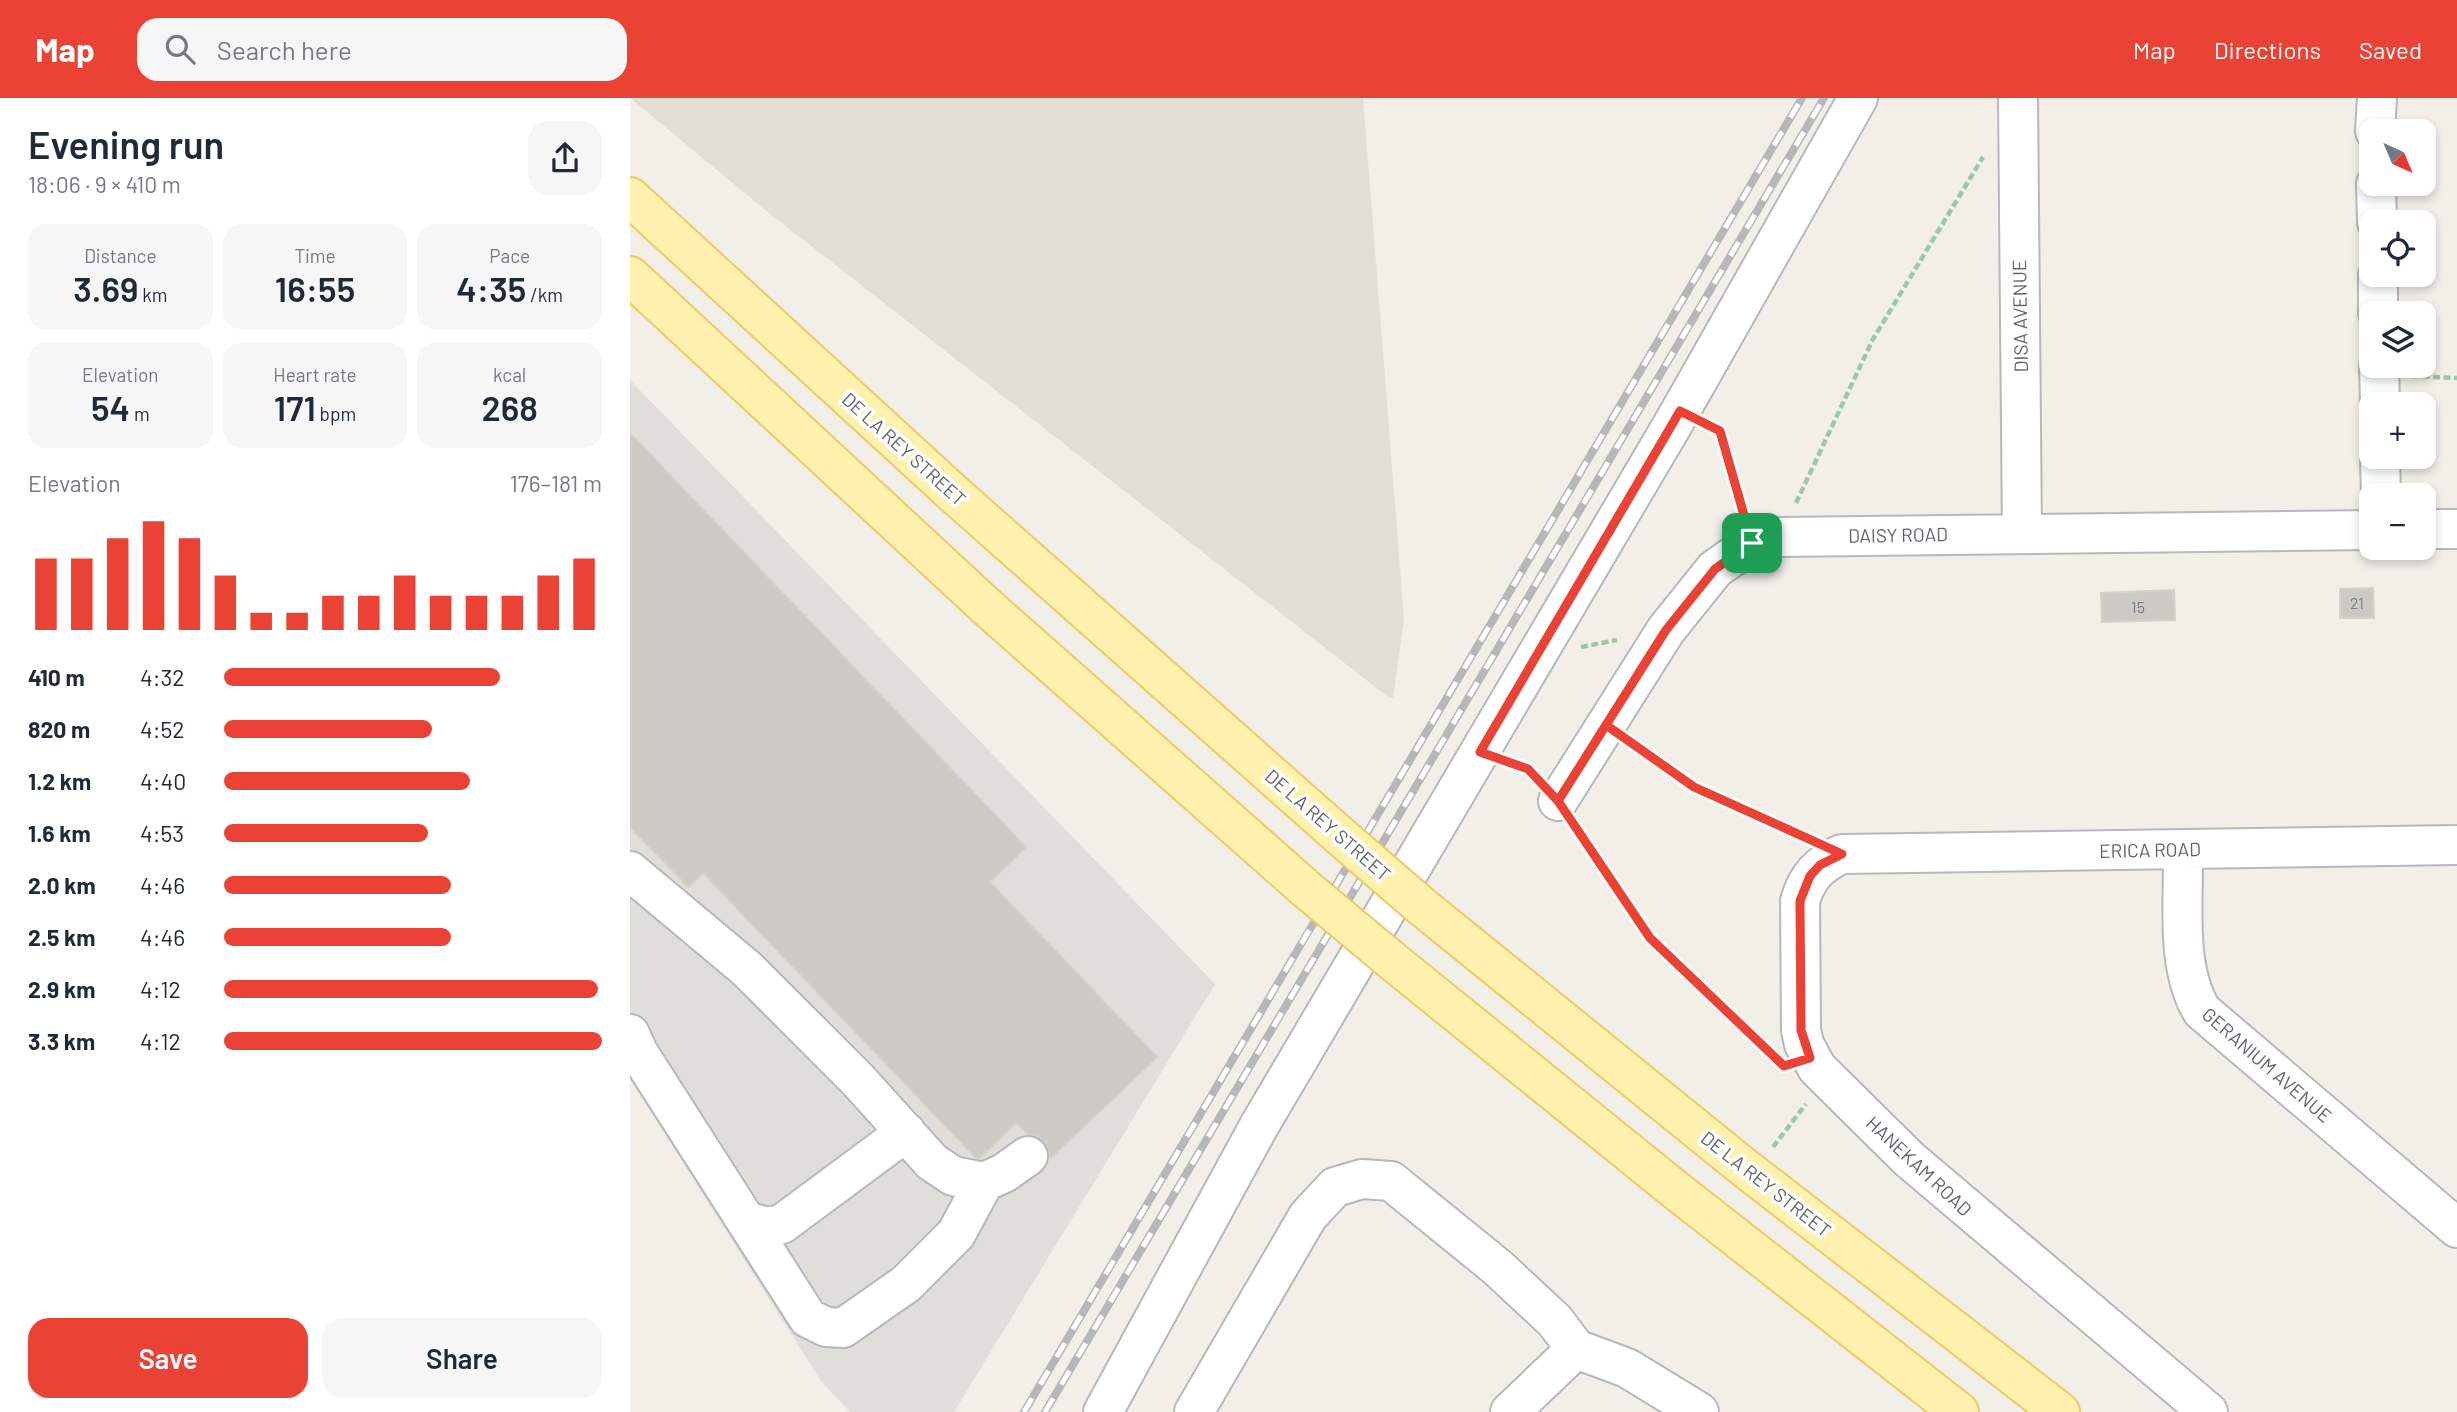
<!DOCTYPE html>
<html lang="en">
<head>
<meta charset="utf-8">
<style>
  :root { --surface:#fff; --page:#f6f6f7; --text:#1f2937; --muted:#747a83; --accent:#ea4335 }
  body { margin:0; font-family:Barlow,sans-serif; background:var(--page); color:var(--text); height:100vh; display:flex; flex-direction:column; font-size:26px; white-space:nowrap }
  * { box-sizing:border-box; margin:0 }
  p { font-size:23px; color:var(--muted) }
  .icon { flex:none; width:38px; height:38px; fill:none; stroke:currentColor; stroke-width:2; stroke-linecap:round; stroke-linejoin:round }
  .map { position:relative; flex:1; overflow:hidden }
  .side { display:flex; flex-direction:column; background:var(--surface); width:630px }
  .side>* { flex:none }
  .needle { width:46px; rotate:136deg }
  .fabs { position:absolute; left:1729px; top:21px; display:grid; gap:14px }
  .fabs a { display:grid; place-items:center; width:77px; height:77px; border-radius:14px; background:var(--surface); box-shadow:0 4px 10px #0003; font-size:35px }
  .pin { position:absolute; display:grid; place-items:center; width:60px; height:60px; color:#fff; margin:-30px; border-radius:14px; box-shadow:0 4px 10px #0006 }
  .round { display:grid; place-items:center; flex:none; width:74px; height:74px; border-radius:21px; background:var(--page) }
  .summary { display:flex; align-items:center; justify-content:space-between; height:119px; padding:0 28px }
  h1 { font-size:38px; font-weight:600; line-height:52px }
  .stats { display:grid; grid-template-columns:repeat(3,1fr); gap:10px; height:119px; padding:7px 28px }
  .stats div { display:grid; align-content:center; border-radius:18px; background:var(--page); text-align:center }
  .stats b { font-size:35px; font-weight:600 }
  .stats small { font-size:19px; font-weight:400 }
  .stats p { font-size:19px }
  .chart { height:196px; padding:14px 28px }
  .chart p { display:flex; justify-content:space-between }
  .chart svg { width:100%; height:126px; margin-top:7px; stroke:var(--accent); stroke-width:6 }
  .primary-button { display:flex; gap:14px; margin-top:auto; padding:14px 28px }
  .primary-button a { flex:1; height:80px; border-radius:21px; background:var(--accent); color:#fff; font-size:28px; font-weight:600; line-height:80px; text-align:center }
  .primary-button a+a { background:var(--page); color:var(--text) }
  ul { padding:0 28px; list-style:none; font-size:23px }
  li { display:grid; grid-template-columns:112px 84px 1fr; align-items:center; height:52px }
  li i { height:18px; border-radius:9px; background:var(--accent) }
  header { display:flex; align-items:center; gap:42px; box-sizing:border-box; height:98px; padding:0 35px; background:var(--accent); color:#fff }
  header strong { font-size:33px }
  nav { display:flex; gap:38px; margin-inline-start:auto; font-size:24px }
  .search { width:490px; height:63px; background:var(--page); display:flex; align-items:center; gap:18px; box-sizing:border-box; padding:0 24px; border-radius:21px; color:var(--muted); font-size:26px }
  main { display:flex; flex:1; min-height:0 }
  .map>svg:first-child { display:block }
</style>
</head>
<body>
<header>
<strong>Map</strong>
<div class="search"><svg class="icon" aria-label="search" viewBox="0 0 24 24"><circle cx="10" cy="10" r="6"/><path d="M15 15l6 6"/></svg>Search here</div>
<nav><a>Map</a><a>Directions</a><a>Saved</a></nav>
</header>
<main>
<section class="side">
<div class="summary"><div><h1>Evening run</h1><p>18:06 · 9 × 410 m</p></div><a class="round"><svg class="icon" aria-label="share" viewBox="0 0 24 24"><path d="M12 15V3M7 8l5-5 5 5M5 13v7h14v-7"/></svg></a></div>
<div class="stats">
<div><p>Distance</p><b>3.69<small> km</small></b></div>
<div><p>Time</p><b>16:55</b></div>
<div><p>Pace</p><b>4:35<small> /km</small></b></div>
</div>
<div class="stats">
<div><p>Elevation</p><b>54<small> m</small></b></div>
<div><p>Heart rate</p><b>171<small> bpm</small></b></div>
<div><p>kcal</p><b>268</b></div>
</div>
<div class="chart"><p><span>Elevation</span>176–181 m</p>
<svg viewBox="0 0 160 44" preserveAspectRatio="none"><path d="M5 44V19M15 44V19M25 44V12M35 44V6M45 44V12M55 44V25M65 44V38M75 44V38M85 44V32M95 44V32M105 44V25M115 44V32M125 44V32M135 44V32M145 44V25M155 44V19"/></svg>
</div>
<ul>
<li><b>410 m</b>4:32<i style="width:73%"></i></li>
<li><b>820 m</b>4:52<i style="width:55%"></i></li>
<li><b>1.2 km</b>4:40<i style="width:65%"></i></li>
<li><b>1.6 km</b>4:53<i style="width:54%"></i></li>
<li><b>2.0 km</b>4:46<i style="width:60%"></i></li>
<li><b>2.5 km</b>4:46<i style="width:60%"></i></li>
<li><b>2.9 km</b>4:12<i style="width:99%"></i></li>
<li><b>3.3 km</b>4:12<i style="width:100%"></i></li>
</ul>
<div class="primary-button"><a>Save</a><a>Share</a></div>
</section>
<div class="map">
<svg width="1827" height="1314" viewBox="0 0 1827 1314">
  <rect width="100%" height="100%" fill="#f1efe8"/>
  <!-- industrial -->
  <path fill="#e0deda" d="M 0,282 L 585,886 L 324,1314 L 220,1314 L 191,1283 L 0,981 Z"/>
  <!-- education -->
  <path fill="#e1ded6" d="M 0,0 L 733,0 L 774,521 L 763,600 L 758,599 L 139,115 Z"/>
  <!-- building -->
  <path fill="#cccac5" stroke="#d6d1c6" stroke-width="2" d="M 0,335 L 396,749 L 360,784 L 527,959 L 421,1060 L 415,1045 L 408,1038 L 398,1036 L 386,1025 L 349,1061 L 346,1060 L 73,775 L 58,789 L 0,729 Z
    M 1743,490 L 1744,520 L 1710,520 L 1710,491 Z
    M 1544,492 L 1545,522 L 1472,524 L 1471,495 Z"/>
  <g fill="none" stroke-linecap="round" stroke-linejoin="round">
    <defs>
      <path id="minor" d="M 1388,0 L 1392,436
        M 1745,33 L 1747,0
        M 1746,86 L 1747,124
        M 1748,177 L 1748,215
        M 1749,268 L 1750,306
        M 1750,359 L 1751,397
        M 1794,431 L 1827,431
        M 928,703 L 1036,532 L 1085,471 L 1122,445 L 1150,439 L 1741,432
        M 1553,752 C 1554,803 1545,869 1572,913 L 1827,1130
        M 0,773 L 117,871 L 228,982 L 302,1064 L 323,1078 L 354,1084 L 374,1075 L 398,1058
        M 0,936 L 8,954 L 116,1123 L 137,1129 L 152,1126 L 276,1034
        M 116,1123 L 178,1220 L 196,1229 L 213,1230 L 276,1186 L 326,1136 L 354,1084
        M 473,1314 L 629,1028 L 1043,326 L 1228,0
        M 564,1314 L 678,1118 L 705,1089 L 732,1081 L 761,1083 L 867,1169 L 925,1223 L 946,1251
        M 880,1314 L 946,1251 L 997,1270 L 1069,1314
        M 1578,1314 L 1279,1061 L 1187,970 L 1174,946 L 1171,932 L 1170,803 C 1177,779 1189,766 1212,756 L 1827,747"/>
      <path id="major" d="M 0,99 L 324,396 L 709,737
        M 0,178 L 357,509 L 675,790
        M 790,807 L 1111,1067 L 1430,1314
        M 760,861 L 1043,1090 L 1329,1314"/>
    </defs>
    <!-- minor casing -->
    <use href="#minor" stroke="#b5b8bc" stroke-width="42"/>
    <!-- major casing -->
    <use href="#major" stroke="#f2c960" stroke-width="42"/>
    <!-- path -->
    <path stroke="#9cc7a9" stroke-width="4.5" stroke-dasharray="7 3.5" stroke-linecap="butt" d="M 1782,278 L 1827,280
      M 1082,329 L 1090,333 L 1113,414
      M 1166,405 L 1243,241 L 1353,59
      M 951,549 L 987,542
      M 1003,646 L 1064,689 L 1173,738
      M 884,666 L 898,671 L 903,677
      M 946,730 L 1020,840 L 1140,955
      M 1143,1049 L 1176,1006"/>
    <!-- minor -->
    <use href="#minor" stroke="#fff" stroke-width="38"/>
    <!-- major -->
    <use href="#major" stroke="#fff2af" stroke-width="38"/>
    <defs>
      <path id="rail" d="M 394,1314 L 1172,0
        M 415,1314 L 1194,0"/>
    </defs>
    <!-- rail casing -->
    <use href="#rail" stroke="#b6b7b8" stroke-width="8"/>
    <!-- rail -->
    <use href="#rail" stroke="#fff" stroke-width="5" stroke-dasharray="16" stroke-linecap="butt"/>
    <defs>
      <path id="major-bridge" d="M 709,737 L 790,807
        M 675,790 L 760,861"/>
    </defs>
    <!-- major-bridge casing -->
    <use href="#major-bridge" stroke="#f2c960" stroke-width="42" stroke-linecap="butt"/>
    <!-- major-bridge -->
    <use href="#major-bridge" stroke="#fff2af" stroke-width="38"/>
  </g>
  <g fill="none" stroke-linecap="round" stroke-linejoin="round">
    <defs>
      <path id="route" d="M 1122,445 L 1085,471 L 1036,532 L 928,703 L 1020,840 L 1154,968 L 1180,960 L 1171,932 L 1170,803 L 1180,778 L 1190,767 L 1212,756 L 1064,689 L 976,627 L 928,703 L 898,671 L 850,654 L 1050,313 L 1090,333 L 1122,445"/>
    </defs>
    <!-- route casing -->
    <use href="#route" stroke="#fff" stroke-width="14"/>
    <!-- route -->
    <use href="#route" stroke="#ea4335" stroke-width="9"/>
  </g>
  <g text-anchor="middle" stroke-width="7" stroke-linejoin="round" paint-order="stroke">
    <!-- number labels -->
    <g font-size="16" fill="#7a7d7f">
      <text x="1727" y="511">21</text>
      <text x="1508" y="515">15</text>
    </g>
    <!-- street labels -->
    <g font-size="19" fill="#5f6368" stroke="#fff">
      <text transform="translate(1390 218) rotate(-91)" y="7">DISA AVENUE</text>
      <text transform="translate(274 351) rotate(42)" y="7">DE LA REY STREET</text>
      <text transform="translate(1268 437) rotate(-1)" y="7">DAISY ROAD</text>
      <text transform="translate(698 727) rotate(41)" y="7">DE LA REY STREET</text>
      <text transform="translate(1520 752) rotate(-1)" y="7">ERICA ROAD</text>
      <text transform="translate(1637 967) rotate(41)" y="7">GERANIUM AVENUE</text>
      <text transform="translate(1289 1068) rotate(43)" y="7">HANEKAM ROAD</text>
      <text transform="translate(1136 1086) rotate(38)" y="7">DE LA REY STREET</text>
    </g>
  </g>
</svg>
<div class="fabs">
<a><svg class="needle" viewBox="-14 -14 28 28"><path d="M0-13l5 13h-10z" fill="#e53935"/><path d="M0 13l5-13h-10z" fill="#747a83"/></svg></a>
<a><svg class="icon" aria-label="locate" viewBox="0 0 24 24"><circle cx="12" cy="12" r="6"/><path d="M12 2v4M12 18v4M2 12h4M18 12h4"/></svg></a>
<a><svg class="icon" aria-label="layers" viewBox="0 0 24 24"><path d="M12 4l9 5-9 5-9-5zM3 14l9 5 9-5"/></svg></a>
<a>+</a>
<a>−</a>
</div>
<div class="pin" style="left:1122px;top:445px;background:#1e9e55"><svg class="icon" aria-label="arrive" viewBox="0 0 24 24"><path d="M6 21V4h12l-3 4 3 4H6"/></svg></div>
</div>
</main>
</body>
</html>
